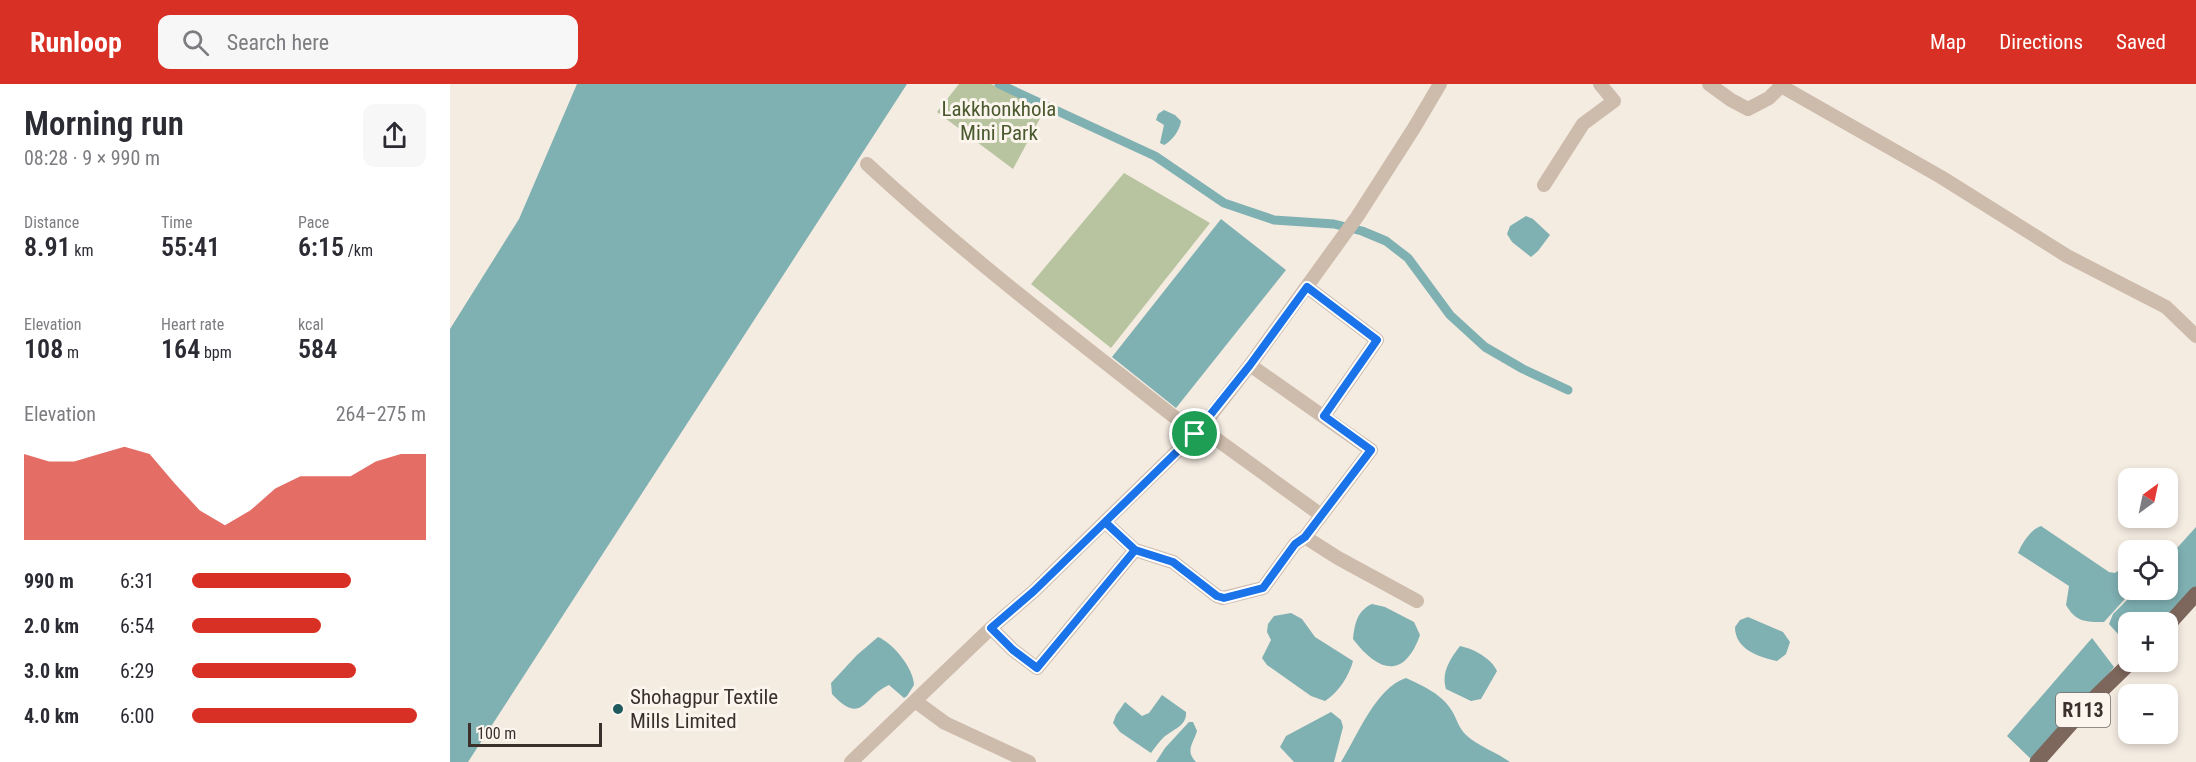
<!DOCTYPE html>
<html lang="en">
<head>
<meta charset="utf-8">
<style>
  :root { --surface:#fff; --page:#f7f7f7; --text:#2b2b33; --muted:#7c7c81; --accent:#d93025 }
  body { margin:0; font-family:"Roboto Condensed",sans-serif; background:var(--page); color:var(--text); height:100vh; display:flex; flex-direction:column; font-size:22px; white-space:nowrap }
  * { box-sizing:border-box; margin:0 }
  p { font-size:20px; color:var(--muted) }
  .icon { flex:none; width:33px; height:33px; fill:none; stroke:currentColor; stroke-width:2; stroke-linecap:round; stroke-linejoin:round }
  .map { position:relative; flex:1; overflow:hidden }
  .details { display:flex; flex-direction:column; background:var(--surface); width:450px }
  .details>* { flex:none }
  .needle { width:39px; rotate:33deg }
  .fabs { position:absolute; left:1668px; top:384px; display:grid; gap:12px }
  .fabs a { display:grid; place-items:center; width:60px; height:60px; border-radius:12px; background:var(--surface); box-shadow:0 3px 9px #0003; font-size:30px }
  .scale { position:absolute; left:18px; bottom:15px; width:134px; box-sizing:border-box; padding-left:6px; border:3px solid #3b302b; border-top:0; font-size:16px; line-height:21px; white-space:nowrap; color:#3b302b; -webkit-text-stroke:4px #fbf5ee; paint-order:stroke }
  .pin { position:absolute; display:grid; place-items:center; width:51px; height:51px; color:#fff; margin:-26px; border:3px solid #fff; border-radius:50%; box-shadow:0 2px 6px #0007 }
  .round { display:grid; place-items:center; flex:none; width:63px; height:63px; border-radius:12px; background:var(--page) }
  .overview { display:flex; align-items:center; justify-content:space-between; height:102px; padding:0 24px }
  h1 { font-size:33px; font-weight:600; line-height:45px }
  .figures { display:grid; grid-template-columns:repeat(3,1fr); gap:9px; height:102px; padding:6px 24px }
  .figures div { display:grid; align-content:center }
  .figures b { font-size:26px; font-weight:600 }
  .figures small { font-size:16px; font-weight:400 }
  .figures p { font-size:16px }
  .chart { height:168px; padding:12px 24px }
  .chart p { display:flex; justify-content:space-between }
  .chart svg { width:100%; height:108px; margin-top:6px; fill:var(--accent); opacity:.7 }
  ul { padding:0 24px; list-style:none; font-size:20px }
  li { display:grid; grid-template-columns:96px 72px 1fr; align-items:center; height:45px }
  li i { height:15px; border-radius:8px; background:var(--accent) }
  header { display:flex; align-items:center; gap:36px; box-sizing:border-box; height:84px; padding:0 30px; background:var(--accent); color:#fff }
  header strong { font-size:28px }
  nav { display:flex; gap:33px; margin-inline-start:auto; font-size:21px }
  .search { width:420px; height:54px; background:var(--page); display:flex; align-items:center; gap:15px; box-sizing:border-box; padding:0 21px; border-radius:12px; color:var(--muted); font-size:22px }
  main { display:flex; flex:1; min-height:0 }
  .map>svg:first-child { display:block }
</style>
</head>
<body>
<header>
<strong>Runloop</strong>
<div class="search"><svg class="icon" aria-label="search" viewBox="0 0 24 24"><circle cx="10" cy="10" r="6"/><path d="M15 15l6 6"/></svg>Search here</div>
<nav><a>Map</a><a>Directions</a><a>Saved</a></nav>
</header>
<main>
<section class="details">
<div class="overview"><div><h1>Morning run</h1><p>08:28 · 9 × 990 m</p></div><a class="round"><svg class="icon" aria-label="share" viewBox="0 0 24 24"><path d="M12 15V3M7 8l5-5 5 5M5 13v7h14v-7"/></svg></a></div>
<div class="figures">
<div><p>Distance</p><b>8.91<small> km</small></b></div>
<div><p>Time</p><b>55:41</b></div>
<div><p>Pace</p><b>6:15<small> /km</small></b></div>
</div>
<div class="figures">
<div><p>Elevation</p><b>108<small> m</small></b></div>
<div><p>Heart rate</p><b>164<small> bpm</small></b></div>
<div><p>kcal</p><b>584</b></div>
</div>
<div class="chart"><p><span>Elevation</span>264–275 m</p>
<svg viewBox="0 0 160 44" preserveAspectRatio="none"><path d="M0 44V9L10 12L20 12L30 9L40 6L50 9L60 21L70 32L80 38L90 32L100 23L110 18L120 18L130 18L140 12L150 9L160 9V44z"/></svg>
</div>
<ul>
<li><b>990 m</b>6:31<i style="width:68%"></i></li>
<li><b>2.0 km</b>6:54<i style="width:55%"></i></li>
<li><b>3.0 km</b>6:29<i style="width:70%"></i></li>
<li><b>4.0 km</b>6:00<i style="width:96%"></i></li>
</ul>
</section>
<div class="map">
<svg width="1746" height="678" viewBox="0 0 1746 678">
  <rect width="100%" height="100%" fill="#f4ebe1"/>
  <!-- green -->
  <path fill="#b8c4a0" d="M 509,0 L 541,0 L 595,25 L 563,85 L 487,28 Z
    M 674,89 L 760,139 L 661,264 L 581,200 Z"/>
  <!-- water -->
  <path fill="#7fb0b2" d="M 127,0 L 457,0 L 18,678 L 0,678 L 0,245 L 69,135 Z
    M 714,26 L 725,31 L 731,37 C 730,46 722,57 714,61 L 710,59 L 714,41 L 706,36 L 708,30 Z
    M 1076,132 L 1083,135 L 1100,151 L 1088,167 L 1081,173 L 1062,158 L 1057,150 L 1060,142 Z
    M 771,135 L 836,186 L 726,324 L 662,273 Z
    M 1591,442 L 1659,488 L 1665,489 L 1676,481 L 1678,482 L 1678,506 L 1683,506 L 1654,538 C 1635,538 1626,538 1616,521 L 1619,502 L 1568,469 C 1572,459 1581,445 1591,442 Z
    M 1746,443 L 1746,503 L 1713,538 L 1678,538 L 1678,561 L 1659,540 L 1663,530 L 1687,506 L 1718,506 L 1718,474 Z
    M 922,520 L 935,523 L 964,538 L 970,551 C 954,596 928,588 903,555 C 905,539 907,527 922,520 Z
    M 841,529 L 852,535 L 865,553 L 903,577 C 899,592 888,609 875,617 L 861,612 L 817,581 L 812,574 L 821,556 L 817,548 L 818,540 L 824,532 Z
    M 1298,533 L 1333,548 L 1340,558 L 1336,570 L 1327,577 C 1308,573 1285,565 1285,543 L 1290,536 Z
    M 428,553 C 443,559 464,585 464,601 L 457,612 L 454,614 L 439,601 C 413,612 413,643 382,610 L 381,599 L 407,571 Z
    M 1642,554 L 1664,583 L 1650,601 L 1582,676 L 1557,652 Z
    M 1010,562 C 1024,565 1041,574 1047,587 L 1031,615 L 1021,617 L 996,605 C 991,589 1000,575 1010,562 Z
    M 956,594 C 973,602 992,610 1002,627 C 1007,635 1008,643 1016,651 C 1028,662 1046,668 1060,678 L 891,678 C 907,653 926,603 956,594 Z
    M 712,611 L 736,628 C 737,642 723,645 714,653 C 709,658 705,663 701,669 L 670,648 L 663,639 L 666,631 L 675,618 L 692,632 L 699,629 Z
    M 881,628 L 891,636 L 893,643 L 884,678 L 844,678 L 830,663 L 836,652 Z
    M 739,638 L 743,638 L 747,647 C 743,660 735,667 746,678 L 706,678 L 715,664 Z"/>
  <g fill="none" stroke-linecap="round" stroke-linejoin="round">
    <!-- canal -->
    <path stroke="#7fb0b2" stroke-width="9" d="M 549,0 L 705,72 L 774,119 L 824,136 L 884,140 L 912,147 L 936,157 L 958,174 L 1000,231 L 1035,263 L 1073,285 L 1118,306"/>
    <!-- minor -->
    <path stroke="#cdbbac" stroke-width="14" d="M 1259,0 L 1281,16 L 1298,25 L 1319,14 L 1331,2 L 1491,93 L 1617,172 L 1716,223 L 1746,252
      M 417,80 C 521,176 634,262 745,349
      M 1094,101 L 1133,40 L 1164,17 L 1150,0
      M 857,203 L 927,256 L 874,332
      M 800,281 L 921,366 L 855,453 L 888,474 L 967,517
      M 751,344 L 871,431
      M 655,438 L 685,466 L 723,478 L 767,512 L 773,514 L 813,504 L 845,460 L 855,453
      M 541,544 L 563,566 L 587,584 L 685,466
      M 465,617 L 495,639 L 579,678
      M 401,678 L 541,544 L 584,507 L 751,344 L 800,281 L 907,133 L 964,44 L 990,0"/>
    <!-- major -->
    <path stroke="#7d675c" stroke-width="15" d="M 1718,541 L 1746,510
      M 1587,678 L 1641,617 L 1681,578"/>
  </g>
  <g fill="none" stroke-linecap="round" stroke-linejoin="round">
    <defs>
      <path id="route" d="M 745,350 L 655,438 L 685,466 L 587,584 L 563,566 L 541,544 L 584,507 L 655,438 L 685,466 L 723,478 L 767,512 L 774,514 L 813,504 L 845,460 L 855,453 L 921,366 L 874,332 L 927,256 L 857,203 L 800,281 L 745,350"/>
    </defs>
    <!-- route casing -->
    <use href="#route" stroke="#fff" stroke-width="12"/>
    <!-- route -->
    <use href="#route" stroke="#1a73e8" stroke-width="8"/>
  </g>
  <!-- markers -->
  <circle fill="#1f5a5e" stroke="#fbf5ee" stroke-width="2" cx="168" cy="625" r="6"/>
  <g text-anchor="middle" stroke-width="6" stroke-linejoin="round" paint-order="stroke">
    <!-- shield labels -->
    <rect fill="#fbf5ee" stroke="#756b66" stroke-width="1.5" x="1606" y="609" width="54" height="34" rx="4.5"/>
    <g font-size="20" font-weight="bold" fill="#3b302b">
      <text x="1633" y="633">R113</text>
    </g>
    <!-- park labels -->
    <g font-size="21" fill="#4a5a2e" stroke="#fbf5ee">
      <text x="549" y="32">Lakkhonkhola<tspan x="549" dy="24">Mini Park</tspan></text>
    </g>
    <!-- poi labels -->
    <g font-size="21" fill="#3b302b" stroke="#fbf5ee" text-anchor="start">
      <text x="180" y="620">Shohagpur Textile<tspan x="180" dy="24">Mills Limited</tspan></text>
    </g>
  </g>
</svg>
<div class="fabs">
<a><svg class="needle" viewBox="-14 -14 28 28"><path d="M0-13l5 13h-10z" fill="#e53935"/><path d="M0 13l5-13h-10z" fill="#7c7c81"/></svg></a>
<a><svg class="icon" aria-label="locate" viewBox="0 0 24 24"><circle cx="12" cy="12" r="6"/><path d="M12 2v4M12 18v4M2 12h4M18 12h4"/></svg></a>
<a>+</a>
<a>−</a>
</div>
<div class="scale">100 m</div>
<div class="pin" style="left:745px;top:350px;background:#1e9e55"><svg class="icon" aria-label="arrive" viewBox="0 0 24 24"><path d="M6 21V4h12l-3 4 3 4H6"/></svg></div>
</div>
</main>
</body>
</html>
